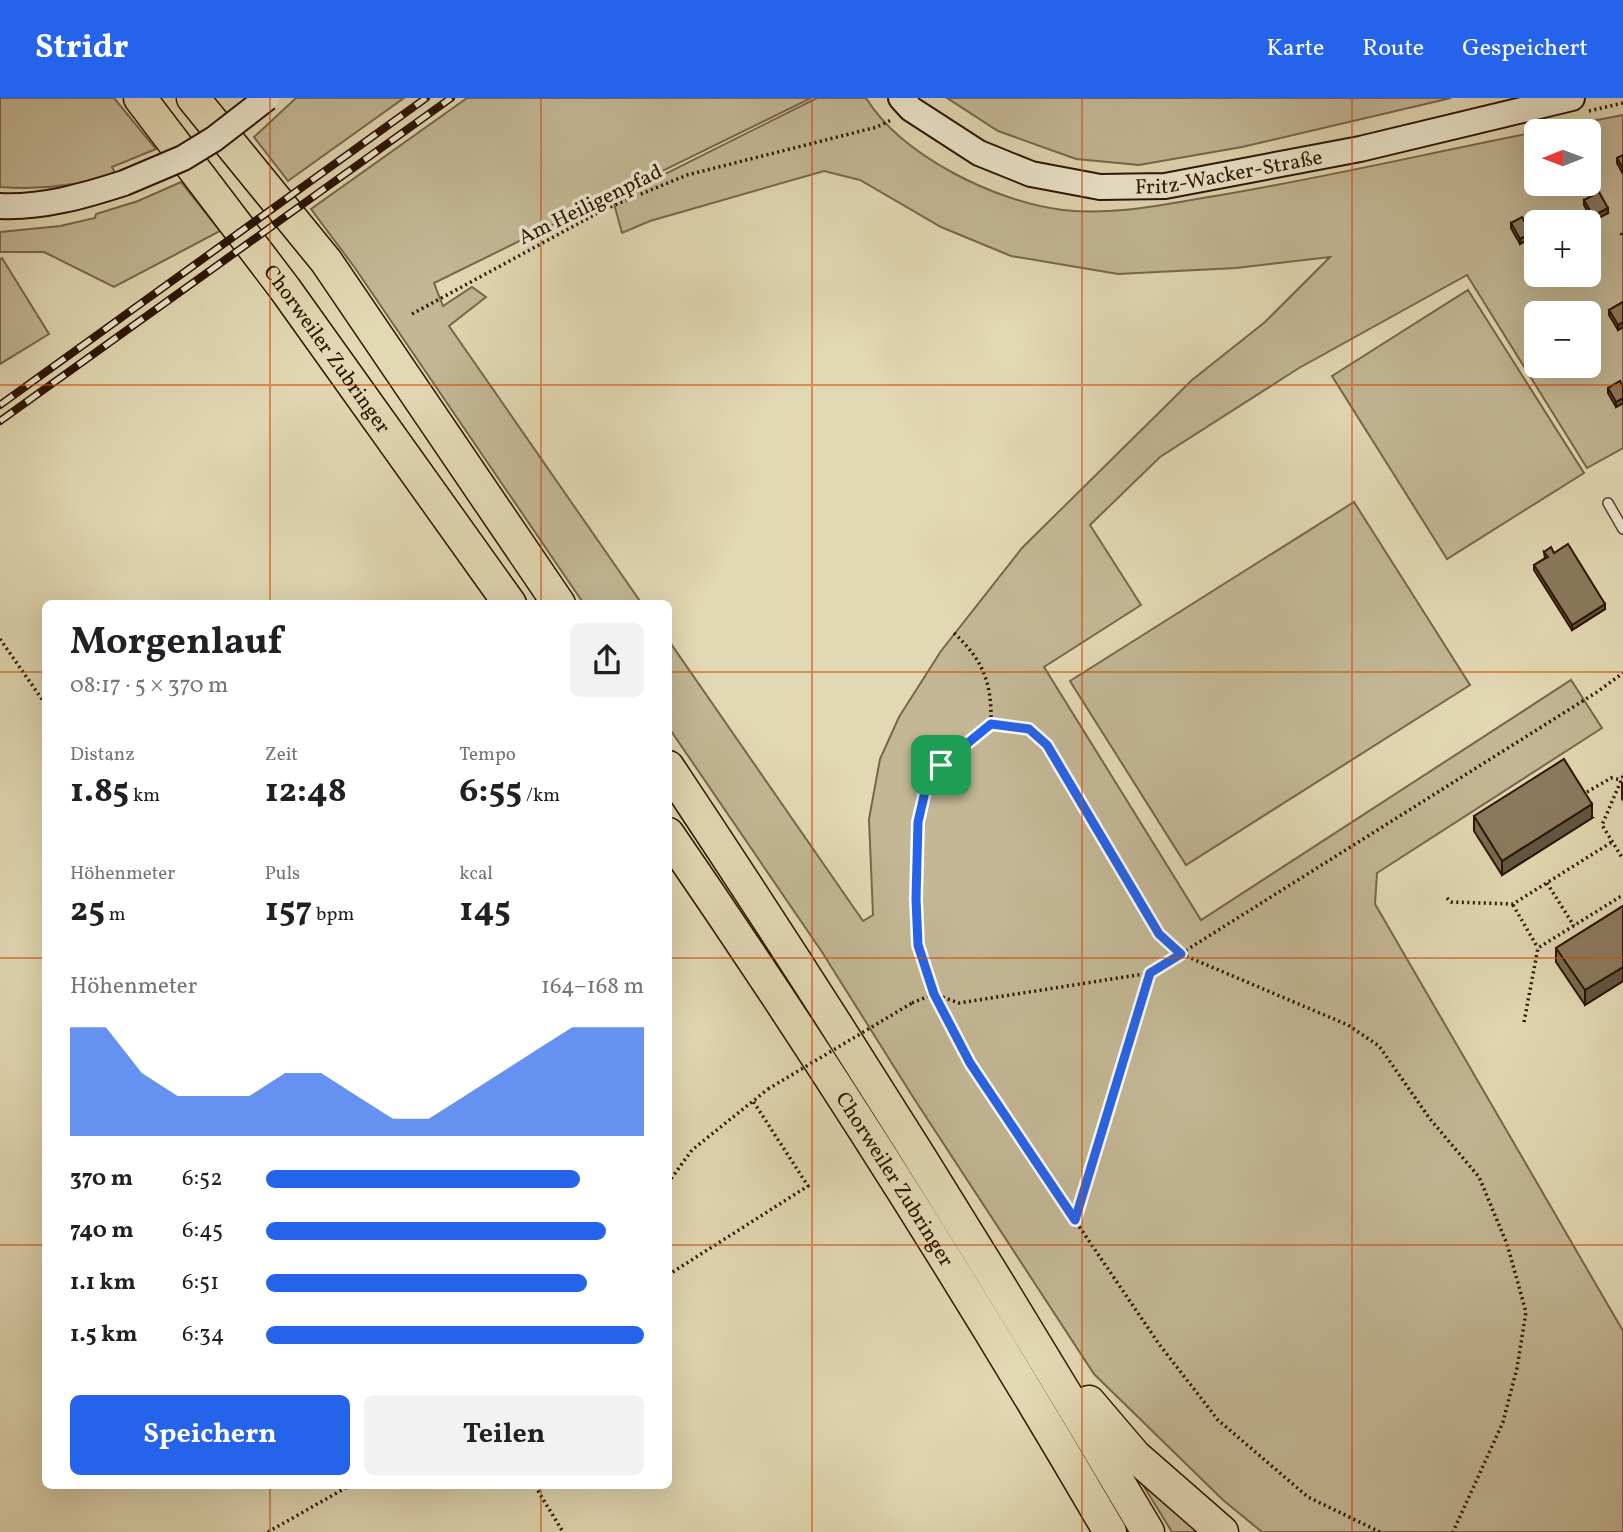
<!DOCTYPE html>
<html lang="de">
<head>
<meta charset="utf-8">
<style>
  :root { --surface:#fff; --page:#f2f2f2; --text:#202124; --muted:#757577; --accent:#2563eb }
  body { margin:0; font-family:Vollkorn,serif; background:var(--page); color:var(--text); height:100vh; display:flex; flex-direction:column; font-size:26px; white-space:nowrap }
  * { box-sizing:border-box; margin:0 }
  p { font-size:23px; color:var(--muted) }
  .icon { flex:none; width:38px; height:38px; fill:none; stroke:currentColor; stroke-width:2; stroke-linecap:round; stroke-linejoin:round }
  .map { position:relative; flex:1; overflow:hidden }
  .details { position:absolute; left:42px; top:502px; width:630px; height:889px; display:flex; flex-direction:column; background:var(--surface); border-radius:10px; box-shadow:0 7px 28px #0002 }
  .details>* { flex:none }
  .needle { width:46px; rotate:269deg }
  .buttons { position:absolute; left:1524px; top:21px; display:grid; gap:14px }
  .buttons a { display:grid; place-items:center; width:77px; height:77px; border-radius:10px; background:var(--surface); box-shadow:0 7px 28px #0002; font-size:35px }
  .pin { position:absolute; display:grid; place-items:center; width:60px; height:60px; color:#fff; margin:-30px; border-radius:14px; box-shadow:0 4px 10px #0006 }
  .round { display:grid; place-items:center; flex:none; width:74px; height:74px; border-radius:10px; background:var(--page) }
  .head { display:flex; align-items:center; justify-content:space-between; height:119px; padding:0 28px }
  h1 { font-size:38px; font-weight:700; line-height:52px }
  .stats { display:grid; grid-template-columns:repeat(3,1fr); gap:10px; height:119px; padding:7px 28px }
  .stats div { display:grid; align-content:center }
  .stats b { font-size:35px; font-weight:700 }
  .stats small { font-size:19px; font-weight:400 }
  .stats p { font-size:19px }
  .chart { height:196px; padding:14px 28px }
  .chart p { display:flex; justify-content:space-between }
  .chart svg { width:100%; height:126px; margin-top:7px; fill:var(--accent); opacity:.7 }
  .cta { display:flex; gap:14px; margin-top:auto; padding:14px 28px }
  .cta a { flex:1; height:80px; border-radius:10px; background:var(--accent); color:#fff; font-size:28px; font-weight:700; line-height:80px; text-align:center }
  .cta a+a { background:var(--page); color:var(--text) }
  ul { padding:0 28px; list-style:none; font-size:23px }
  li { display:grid; grid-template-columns:112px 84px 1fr; align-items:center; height:52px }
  li i { height:18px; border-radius:9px; background:var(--accent) }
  header { display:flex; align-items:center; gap:42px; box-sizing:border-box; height:98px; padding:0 35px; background:var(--accent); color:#fff }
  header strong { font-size:33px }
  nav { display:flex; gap:38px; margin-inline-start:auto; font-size:24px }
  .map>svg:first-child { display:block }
</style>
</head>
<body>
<header>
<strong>Stridr</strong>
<nav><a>Karte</a><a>Route</a><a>Gespeichert</a></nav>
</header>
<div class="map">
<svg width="1623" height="1434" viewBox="0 0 1623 1434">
  <rect width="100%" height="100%" fill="#e2d8b3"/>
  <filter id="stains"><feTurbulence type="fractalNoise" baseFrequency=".00286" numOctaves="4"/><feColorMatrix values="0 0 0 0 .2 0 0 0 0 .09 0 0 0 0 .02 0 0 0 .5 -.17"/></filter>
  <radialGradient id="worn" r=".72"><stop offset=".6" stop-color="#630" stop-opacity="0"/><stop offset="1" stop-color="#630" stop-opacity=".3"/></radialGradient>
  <!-- green -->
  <path fill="#c3b795" stroke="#78664c" stroke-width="2" fill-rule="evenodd" d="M 0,0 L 114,0 L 156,51 L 112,69 L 116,76 C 78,88 40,92 0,89 Z
    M 296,0 L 404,0 L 288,83 L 254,39 Z
    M 467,0 L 811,0 L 434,185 L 443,208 L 472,189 L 486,199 L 449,228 L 642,506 L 584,506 L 355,170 L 311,111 Z
    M 817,0 L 866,0 C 902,58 996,104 1063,112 C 1114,118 1165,106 1215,98 C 1323,80 1429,55 1536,34 L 1536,86 L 1589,86 L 1589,33 L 1540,33 L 1623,17 L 1623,350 L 1587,370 L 1467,177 L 1299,270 L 1160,359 L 1090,427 L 1141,507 L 1044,569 L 1201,822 L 1571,582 L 1602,630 L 1377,775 L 1375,806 L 1623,1233 L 1623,1434 L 1262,1434 L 1223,1402 L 1094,1276 L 913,999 L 822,854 L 669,630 L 669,543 L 863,823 L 873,817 L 869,721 L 880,661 L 899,619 L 941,553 L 1022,450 L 1192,282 L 1265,224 L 1330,159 L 1236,170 L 1118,176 L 1011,158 L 941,129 L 860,82 L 824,73 L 650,123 L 622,135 L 613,102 ZM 1536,124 L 1589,124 L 1589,177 L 1536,177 ZM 1536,215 L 1589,215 L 1589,268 L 1536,268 Z
    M 947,0 L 1451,0 L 1242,49 L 1139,67 L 1076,61 L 998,33 Z
    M 181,84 L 220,133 L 114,189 L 44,154 L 0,154 L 0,134 L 60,128 L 95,120 L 96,116 L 138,103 Z
    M 2,160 L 49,236 L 0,266 L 0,161 Z
    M 1468,192 L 1584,375 L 1447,461 L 1332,278 Z
    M 1354,404 L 1470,587 L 1186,767 L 1070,583 Z
    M 1138,1379 L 1201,1434 L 1172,1434 Z"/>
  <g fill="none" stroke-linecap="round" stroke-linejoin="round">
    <defs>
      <path id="lane" d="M 1608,405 L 1623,431"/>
      <g id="secondary">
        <path id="s1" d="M 901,0 L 911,11 L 979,55 L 1031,76 L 1100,89 L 1165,88 L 1360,51 L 1572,0"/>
        <path d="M 0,108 C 42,110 84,98 124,85"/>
      </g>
      <g id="highway">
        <path id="s2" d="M 140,0 L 285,191 L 510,506"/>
        <path d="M 193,0 L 326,163 L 559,506"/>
        <path d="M 668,669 C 835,920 995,1175 1148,1434"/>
        <path id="s3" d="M 668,736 C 824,963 971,1196 1110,1434"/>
        <path d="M 1089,1304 L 1135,1358 L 1222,1434"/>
      </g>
    </defs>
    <!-- lane casing -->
    <use href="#lane" stroke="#5a452e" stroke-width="12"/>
    <!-- secondary casing -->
    <use href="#secondary" stroke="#2c1402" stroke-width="28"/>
    <!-- highway casing -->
    <use href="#highway" stroke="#2c1402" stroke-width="35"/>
    <!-- path -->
    <path stroke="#2c1402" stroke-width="3.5" stroke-dasharray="2 3.5" stroke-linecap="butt" d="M 1589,13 L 1623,5
      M 1621,135 L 1623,138
      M 412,216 L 605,111 L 687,77 L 877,29 L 891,22
      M 954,535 C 984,563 992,586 991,626
      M 0,541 L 46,607
      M 1623,678 L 1602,727 L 1623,761
      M 1587,694 L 1611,680 L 1622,682
      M 1547,785 L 1574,828
      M 1447,800 L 1451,804 L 1513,806 L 1612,744
      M 1513,807 L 1538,850
      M 912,905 L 934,896 L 959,905 L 1150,875 L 1597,594 L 1623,575
      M 1524,924 L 1538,850 L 1623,797
      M 668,1085 L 692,1052 L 768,991
      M 1075,1121 L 1150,875
      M 668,1177 L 808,1088 L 753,1003
      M 535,1388 L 563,1434
      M 268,1434 L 349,1388
      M 1380,1434 L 1308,1399 L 1218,1322 L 1159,1246 L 1036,1065 L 970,965 L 934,896 L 918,847 L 916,801 L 918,724 L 927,685 L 941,667 L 991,626 L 1029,631 L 1047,647 L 1159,836 L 1181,856 L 1348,927 L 1379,948 L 1430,1021 L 1479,1079 L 1507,1146 L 1526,1214 L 1517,1270 L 1503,1324 L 1453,1434"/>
    <!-- lane -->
    <use href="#lane" stroke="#ece6ce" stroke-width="9"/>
    <!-- secondary -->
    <use href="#secondary" stroke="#ece6ce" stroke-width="24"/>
    <!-- highway -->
    <use href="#highway" stroke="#e2d8b3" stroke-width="32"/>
    <defs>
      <path id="rail" d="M 0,307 L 426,0
        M 0,323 L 451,0"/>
    </defs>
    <!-- rail casing -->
    <use href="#rail" stroke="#2c1402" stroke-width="8"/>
    <!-- rail -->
    <use href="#rail" stroke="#ece6ce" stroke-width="5" stroke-dasharray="16" stroke-linecap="butt"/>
    <defs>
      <path id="secondary-bridge" d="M 124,85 L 183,60 L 214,41 L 267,0"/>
    </defs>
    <!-- secondary-bridge casing -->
    <use href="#secondary-bridge" stroke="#2c1402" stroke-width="28" stroke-linecap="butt"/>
    <!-- path-bridge -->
    <path stroke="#2c1402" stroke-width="3.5" stroke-dasharray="2 3.5" stroke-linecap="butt" d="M 768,991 L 912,905"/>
    <!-- secondary-bridge -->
    <use href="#secondary-bridge" stroke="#ece6ce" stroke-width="24"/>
  </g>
  <!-- wall -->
  <path fill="#786951" stroke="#2c1402" stroke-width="2" d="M 1623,57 L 1623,76 L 1617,65 L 1617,60 Z
    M 1584,102 L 1608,115 L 1593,123 L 1584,107 Z
    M 1511,125 L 1531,140 L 1520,146 L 1511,130 Z
    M 1623,204 L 1623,229 L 1618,232 L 1609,217 L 1609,212 Z
    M 1623,289 L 1623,305 L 1616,309 L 1608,295 L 1608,290 Z
    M 1544,454 L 1605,511 L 1572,532 L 1534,472 L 1534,467 L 1545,460 Z
    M 1623,685 L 1623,702 L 1622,701 L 1622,686 Z
    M 1474,718 L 1592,720 L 1502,777 L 1474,733 Z
    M 1623,808 L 1623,883 L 1585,907 L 1556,864 L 1556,850 Z"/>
  <!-- shaded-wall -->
  <path fill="#615542" stroke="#2c1402" stroke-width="2" d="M 1608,110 L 1608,115 L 1593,123 L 1593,118 Z
    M 1531,135 L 1531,140 L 1520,146 L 1520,141 Z
    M 1623,224 L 1623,229 L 1618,232 L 1618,227 Z
    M 1623,300 L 1623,305 L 1616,309 L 1616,304 Z
    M 1605,506 L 1605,511 L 1572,532 L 1572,527 Z
    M 1592,706 L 1592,720 L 1502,777 L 1502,763 Z
    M 1623,869 L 1623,883 L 1585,907 L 1585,892 Z"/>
  <!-- building -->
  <path fill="#8b7a5e" stroke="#2c1402" stroke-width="2" d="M 1623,57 L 1623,71 L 1617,60 Z
    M 1599,94 L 1608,110 L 1593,118 L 1584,102 Z
    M 1522,119 L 1531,135 L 1520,141 L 1511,125 Z
    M 1577,204 L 1584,215 L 1560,215 L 1559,214 Z
    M 1623,204 L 1623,224 L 1618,227 L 1609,212 Z
    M 1620,283 L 1623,289 L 1623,300 L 1616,304 L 1608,290 Z
    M 1568,446 L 1605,506 L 1572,527 L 1534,467 L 1548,459 L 1544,454 L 1551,449 L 1554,455 Z
    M 1564,661 L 1592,706 L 1502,763 L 1474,718 Z
    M 1623,808 L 1623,869 L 1585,892 L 1556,850 Z"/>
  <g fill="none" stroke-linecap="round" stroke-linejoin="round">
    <defs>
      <path id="route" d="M 991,626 L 1029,631 L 1047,647 L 1159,836 L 1181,856 L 1150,875 L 1075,1122 L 970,965 L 934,896 L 918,847 L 916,801 L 918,724 L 927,685 L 941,667 Z"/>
    </defs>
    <!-- route casing -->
    <use href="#route" stroke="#fff" stroke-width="14"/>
    <!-- route -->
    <use href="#route" stroke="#2563eb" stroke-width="9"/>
  </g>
  <!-- grid -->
  <path fill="none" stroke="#cc4f0a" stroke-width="2" stroke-opacity="0.55" d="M 270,0 L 270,506M 541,0 L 541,506M 812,0 L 812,1434M 1082,0 L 1082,1434M 1352,0 L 1352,1434M 0,287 L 1623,287M 0,574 L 46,574M 668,574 L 1623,574M 0,860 L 46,860M 668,860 L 1623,860M 0,1147 L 46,1147M 668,1147 L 1623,1147M 270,1388 L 270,1434M 541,1388 L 541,1434"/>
  <g text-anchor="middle" stroke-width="7" stroke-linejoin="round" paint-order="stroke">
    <!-- street labels -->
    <g font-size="21" fill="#2c1402" stroke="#ece6ce">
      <text dy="7" stroke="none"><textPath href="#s1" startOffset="352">Fritz-Wacker-Straße</textPath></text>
      <text transform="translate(590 106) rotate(-26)" y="7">Am Heiligenpfad</text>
      <text dy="7" stroke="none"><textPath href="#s2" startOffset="313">Chorweiler Zubringer</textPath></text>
      <text dy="7" stroke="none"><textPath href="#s3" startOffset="413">Chorweiler Zubringer</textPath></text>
    </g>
  </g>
  <rect width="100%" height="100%" filter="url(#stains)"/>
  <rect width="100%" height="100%" fill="url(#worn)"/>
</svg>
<div class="buttons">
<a><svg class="needle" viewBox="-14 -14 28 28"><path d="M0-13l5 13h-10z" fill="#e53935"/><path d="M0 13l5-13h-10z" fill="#757577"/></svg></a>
<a>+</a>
<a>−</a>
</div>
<div class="pin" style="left:941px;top:667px;background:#1e9e55"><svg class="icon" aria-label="arrive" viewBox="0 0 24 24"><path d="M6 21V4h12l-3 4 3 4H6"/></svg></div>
<section class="details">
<div class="head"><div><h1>Morgenlauf</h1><p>08:17 · 5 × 370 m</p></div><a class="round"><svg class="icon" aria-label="share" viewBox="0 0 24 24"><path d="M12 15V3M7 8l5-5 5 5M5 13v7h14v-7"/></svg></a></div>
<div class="stats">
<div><p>Distanz</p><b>1.85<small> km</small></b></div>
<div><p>Zeit</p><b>12:48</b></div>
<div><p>Tempo</p><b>6:55<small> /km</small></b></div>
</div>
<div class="stats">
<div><p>Höhenmeter</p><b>25<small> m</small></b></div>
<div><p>Puls</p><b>157<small> bpm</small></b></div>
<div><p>kcal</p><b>145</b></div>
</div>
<div class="chart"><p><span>Höhenmeter</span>164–168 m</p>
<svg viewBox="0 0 160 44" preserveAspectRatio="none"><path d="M0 44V6L10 6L20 22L30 30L40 30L50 30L60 22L70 22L80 30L90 38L100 38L110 30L120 22L130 14L140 6L150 6L160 6V44z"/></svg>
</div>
<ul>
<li><b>370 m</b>6:52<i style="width:83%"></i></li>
<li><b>740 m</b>6:45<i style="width:90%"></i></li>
<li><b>1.1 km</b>6:51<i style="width:85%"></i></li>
<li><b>1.5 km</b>6:34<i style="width:100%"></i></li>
</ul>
<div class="cta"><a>Speichern</a><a>Teilen</a></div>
</section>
</div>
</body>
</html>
